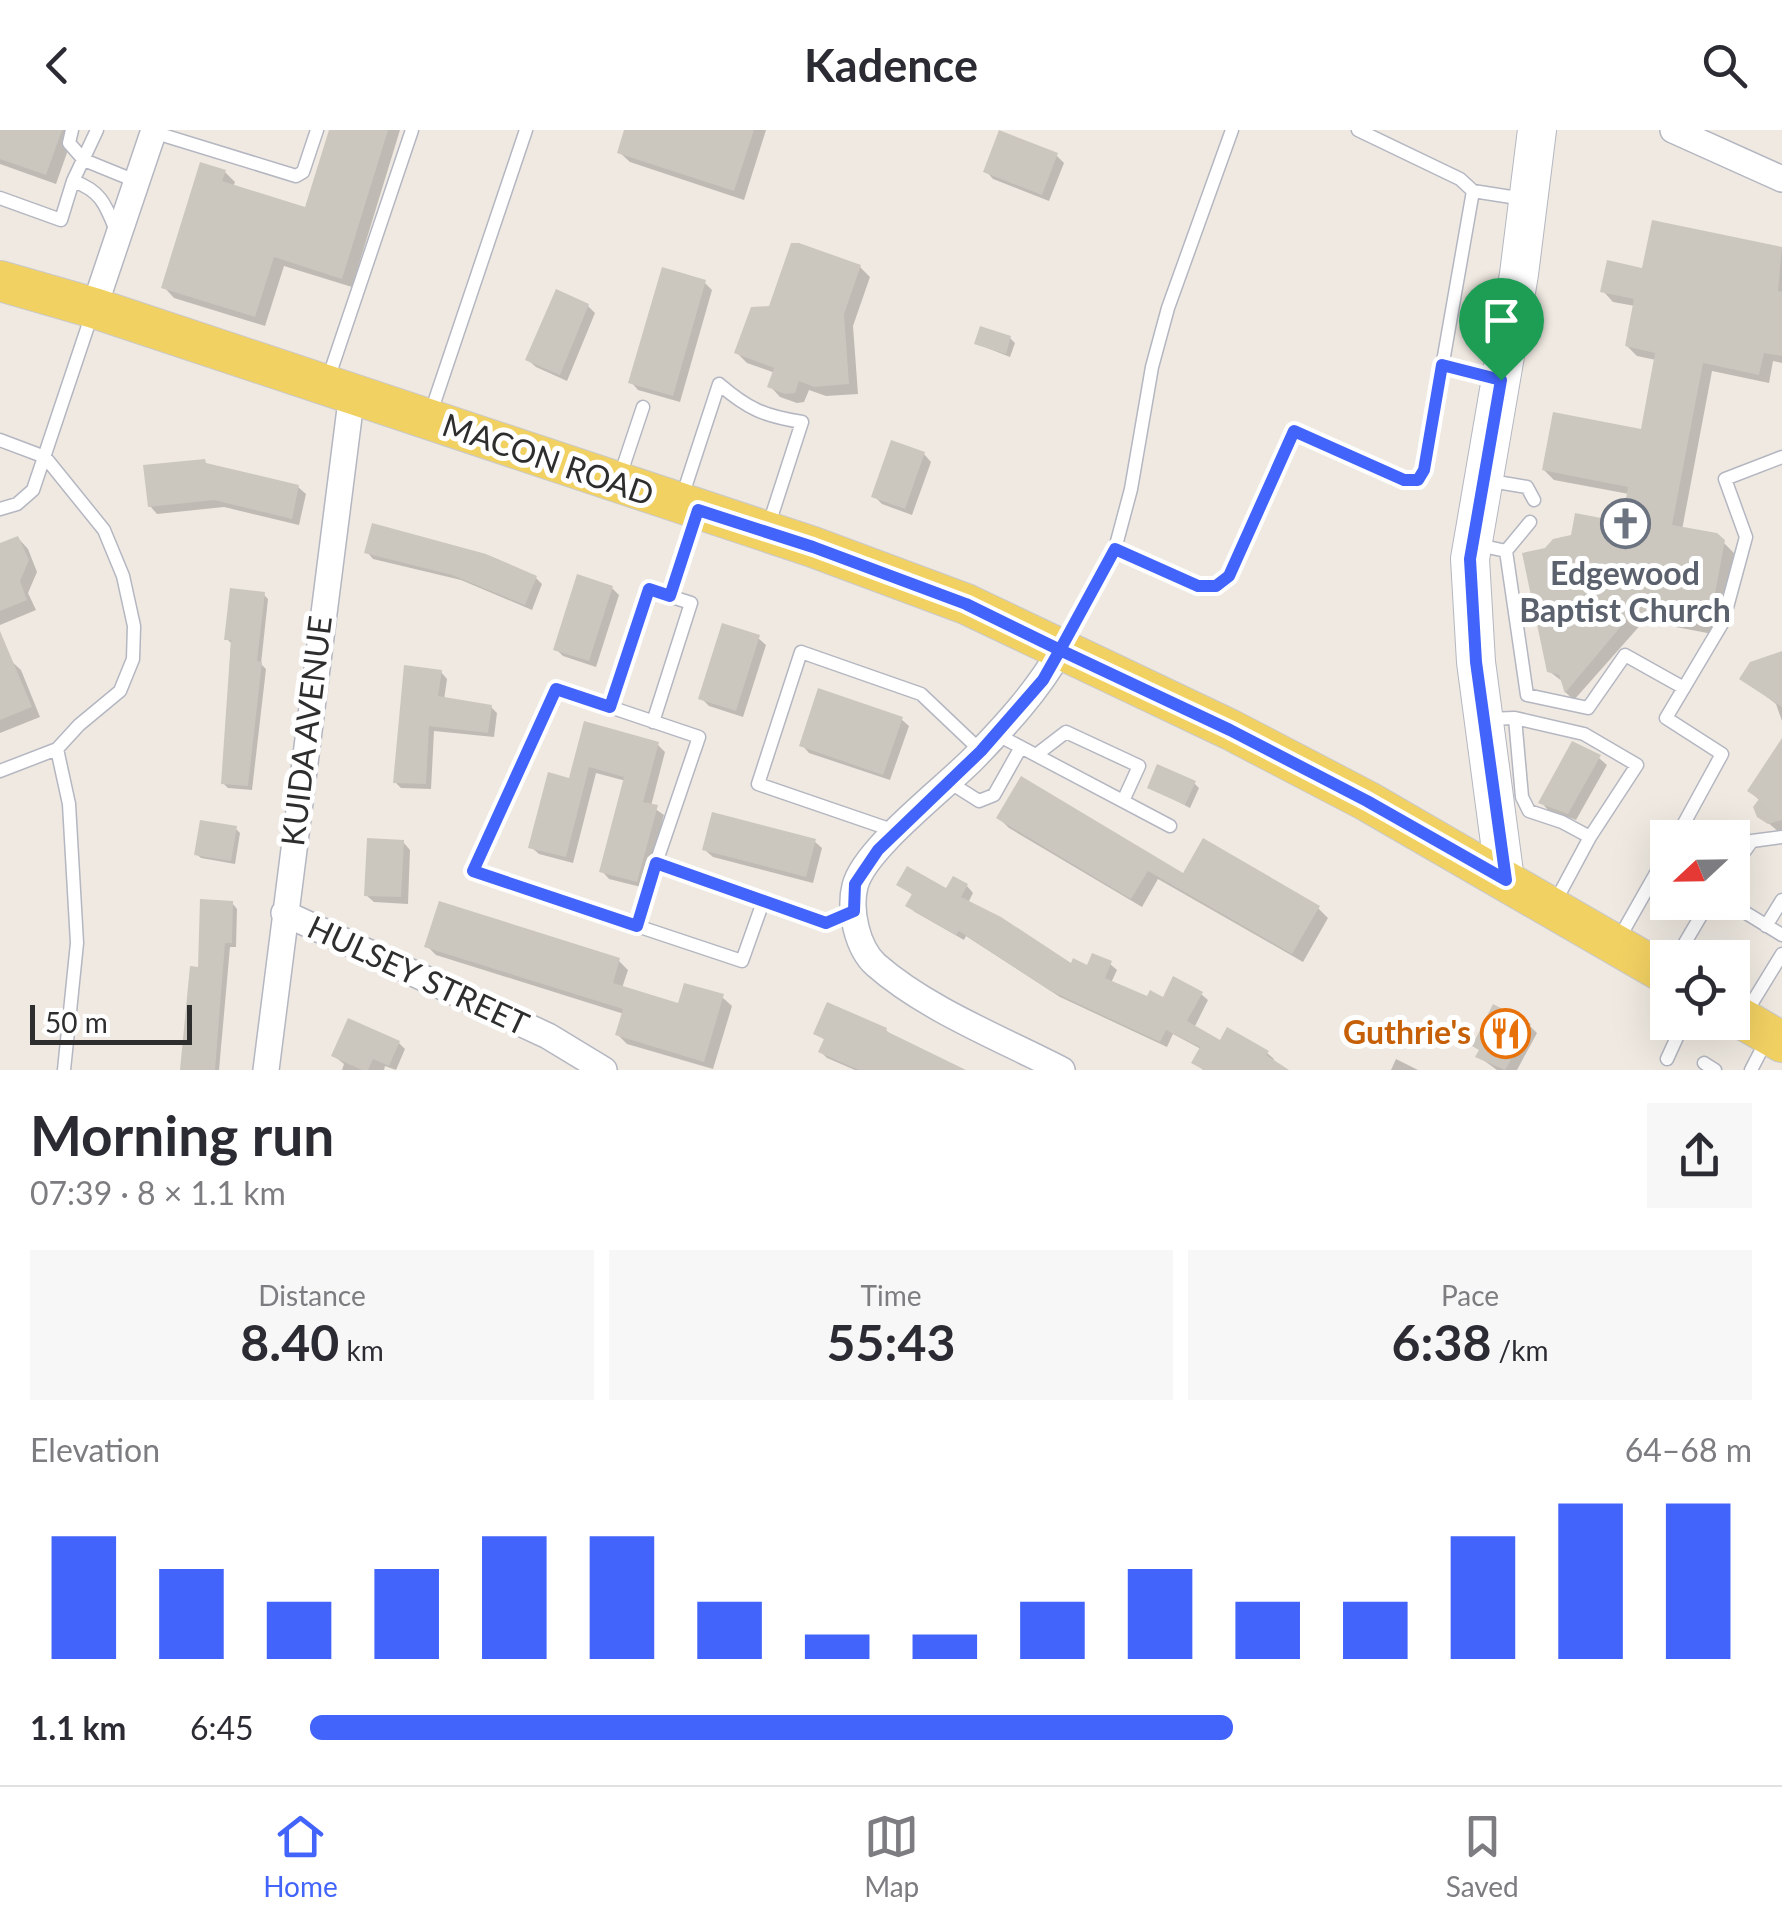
<!DOCTYPE html>
<html lang="en">
<head>
<meta charset="utf-8">
<style>
  :root { --surface:#fff; --page:#f7f7f7; --text:#2b2b33; --muted:#7c7c81; --line:#e1e1e2; --accent:#4264fb }
  body { margin:0; font-family:Lato,sans-serif; background:var(--page); color:var(--text); height:100vh; display:flex; flex-direction:column; font-size:38px; white-space:nowrap }
  * { box-sizing:border-box; margin:0 }
  p { font-size:32px; color:var(--muted) }
  .icon { flex:none; width:55px; height:55px; fill:none; stroke:currentColor; stroke-width:2; stroke-linecap:round; stroke-linejoin:round }
  .map { position:relative; height:940px; overflow:hidden }
  .sheet { display:flex; flex-direction:column; background:var(--surface); flex:1 }
  .sheet>* { flex:none }
  .needle { width:65px; rotate:248deg }
  .controls { position:absolute; left:1650px; top:690px; display:grid; gap:20px }
  .controls a { display:grid; place-items:center; width:100px; height:100px; border-radius:0px; background:var(--surface); box-shadow:0 10px 40px #0002; font-size:50px }
  .scale { position:absolute; left:30px; bottom:25px; width:162px; box-sizing:border-box; padding-left:10px; border:5px solid #2e2e2e; border-top:0; font-size:28px; line-height:35px; white-space:nowrap; color:#2e2e2e; -webkit-text-stroke:8px #fff; paint-order:stroke }
  .pin { position:absolute; display:grid; place-items:center; width:85px; height:85px; color:#fff; margin:-102px -42px; border-radius:50% 50% 50% 0; rotate:-45deg; box-shadow:0 0 10px #0007 }
  .pin .icon { rotate:45deg }
  .round { display:grid; place-items:center; flex:none; width:105px; height:105px; border-radius:0px; background:var(--page) }
  .summary { display:flex; align-items:center; justify-content:space-between; height:170px; padding:0 30px }
  h1 { font-size:55px; font-weight:700; line-height:75px }
  .figures { display:grid; grid-template-columns:repeat(3,1fr); gap:15px; height:170px; padding:10px 30px }
  .figures div { display:grid; align-content:center; border-radius:0px; background:var(--page); text-align:center }
  .figures b { font-size:50px; font-weight:700 }
  .figures small { font-size:28px; font-weight:400 }
  .figures p { font-size:28px }
  .chart { height:280px; padding:20px 30px }
  .chart p { display:flex; justify-content:space-between }
  .chart svg { width:100%; height:180px; margin-top:10px; stroke:var(--accent); stroke-width:6 }
  ul { padding:0 30px; list-style:none; font-size:32px }
  li { display:grid; grid-template-columns:160px 120px 1fr; align-items:center; height:75px }
  li i { height:25px; border-radius:12px; background:var(--accent) }
  header { display:flex; justify-content:space-between; align-items:center; height:130px; padding:0 30px; background:var(--surface); font-size:45px; font-weight:700 }
  .tab-bar { display:flex; justify-content:space-around; align-items:center; height:140px; border-top:2px solid var(--line); background:var(--surface); font-size:28px; color:var(--muted) }
  .tab-bar a { display:grid; justify-items:center; gap:5px }
  .tab-bar .selected { color:var(--accent) }
  .map>svg:first-child { display:block }
</style>
</head>
<body>
<header><svg class="icon" aria-label="back" viewBox="0 0 24 24"><path d="M15 5l-7 7 7 7"/></svg>Kadence<svg class="icon" aria-label="search" viewBox="0 0 24 24"><circle cx="10" cy="10" r="6"/><path d="M15 15l6 6"/></svg></header>
<div class="map">
<svg width="1782" height="940" viewBox="0 0 1782 940">
  <rect width="100%" height="100%" fill="#efe9e1"/>
  <!-- shadow -->
  <path fill="#0003" d="M 0,0 L 75,0 L 56,54 L 0,34 Z
    M 332,0 L 400,0 L 352,157 L 284,136 L 265,196 L 174,168 L 164,157 L 225,42 L 235,52 L 233,57 L 307,81 Z
    M 627,0 L 766,0 L 744,70 L 630,32 L 619,22 Z
    M 1056,25 L 1064,33 L 1049,71 L 993,49 L 986,41 Z
    M 1654,93 L 1782,119 L 1782,233 L 1773,231 L 1769,253 L 1712,241 L 1682,400 L 1723,412 L 1734,423 L 1718,505 L 1644,491 L 1574,570 L 1564,561 L 1563,552 L 1549,541 L 1624,395 L 1629,364 L 1554,350 L 1544,340 L 1643,302 L 1656,230 L 1637,226 L 1627,216 L 1635,176 L 1613,172 L 1603,161 L 1644,141 Z
    M 860,137 L 870,147 L 853,196 L 858,264 L 826,266 L 809,260 L 804,272 L 797,273 L 780,267 L 770,256 L 775,243 L 747,233 L 737,223 L 770,178 Z
    M 705,153 L 712,160 L 680,272 L 638,260 L 631,252 Z
    M 588,176 L 595,183 L 567,251 L 536,237 L 528,230 Z
    M 1010,208 L 1015,213 L 1010,227 L 977,214 Z
    M 924,324 L 931,332 L 912,385 L 882,374 L 874,366 Z
    M 209,336 L 298,357 L 306,364 L 299,395 L 224,377 L 157,384 L 150,376 Z
    M 18,408 L 28,419 L 37,442 L 28,463 L 36,480 L 0,495 L 0,416 Z
    M 367,422 L 536,448 L 542,454 L 532,480 L 461,450 L 373,429 Z
    M 612,458 L 619,465 L 596,537 L 563,526 L 556,519 Z
    M 264,465 L 268,469 L 261,534 L 266,539 L 252,660 L 228,658 L 223,653 L 231,513 L 227,509 Z
    M 758,508 L 766,515 L 743,587 L 709,576 L 701,568 Z
    M 1782,524 L 1782,591 L 1776,574 L 1743,548 Z
    M 10,530 L 21,540 L 40,587 L 0,603 L 0,534 Z
    M 441,542 L 447,549 L 444,570 L 491,577 L 497,583 L 494,607 L 434,601 L 431,659 L 401,658 L 395,652 Z
    M 901,589 L 909,596 L 890,650 L 809,623 L 802,615 Z
    M 586,594 L 658,615 L 665,622 L 651,676 L 664,685 L 645,758 L 609,749 L 602,741 L 626,651 L 596,643 L 573,733 L 539,724 L 531,717 L 570,651 Z
    M 1782,613 L 1782,703 L 1780,703 L 1759,685 L 1760,671 L 1750,661 Z
    M 1599,628 L 1607,635 L 1576,690 L 1548,680 L 1541,672 Z
    M 1194,653 L 1199,658 L 1190,678 L 1150,657 Z
    M 999,688 L 1184,746 L 1318,778 L 1328,788 L 1303,832 L 1158,749 L 1142,777 L 1009,698 Z
    M 235,698 L 240,703 L 235,734 L 201,728 L 196,724 Z
    M 814,711 L 822,718 L 813,753 L 713,727 L 705,720 Z
    M 403,712 L 410,720 L 408,774 L 374,772 L 366,765 Z
    M 899,754 L 947,762 L 967,756 L 973,763 L 968,773 L 1072,837 L 1089,838 L 1110,834 L 1117,840 L 1111,853 L 1148,869 L 1201,864 L 1208,870 L 1194,898 L 1221,914 L 1267,923 L 1274,929 L 1272,932 L 1284,940 L 1203,940 L 1194,932 L 1201,919 L 1173,904 L 1167,917 L 1060,867 L 966,806 L 964,810 L 915,782 L 908,776 L 914,766 Z
    M 232,773 L 237,779 L 236,817 L 230,817 L 219,940 L 183,940 L 200,839 Z
    M 427,816 L 619,831 L 628,840 L 622,858 L 680,876 L 722,867 L 732,876 L 713,939 L 627,914 L 618,905 L 624,884 L 436,825 Z
    M 1530,896 L 1537,903 L 1517,940 L 1497,940 L 1479,927 L 1481,922 Z
    M 886,900 L 891,905 L 949,940 L 855,940 L 827,928 L 821,922 L 826,911 L 816,903 Z
    M 399,913 L 405,919 L 396,940 L 385,936 L 384,940 L 342,940 L 344,934 L 334,926 Z
    M 1396,929 L 1418,940 L 1391,940 Z"/>
  <!-- building -->
  <path fill="#cbc7bf" d="M 0,0 L 62,0 L 46,45 L 0,29 Z
    M 329,0 L 388,0 L 342,149 L 274,127 L 255,187 L 161,158 L 200,32 L 226,40 L 222,51 L 305,77 Z
    M 624,0 L 754,0 L 734,61 L 617,23 Z
    M 999,0 L 1058,23 L 1042,65 L 983,42 Z
    M 1652,90 L 1782,117 L 1778,161 L 1782,162 L 1782,226 L 1764,223 L 1759,245 L 1703,233 L 1672,395 L 1717,403 L 1725,410 L 1709,496 L 1633,482 L 1565,563 L 1559,545 L 1547,542 L 1522,423 L 1545,418 L 1553,409 L 1571,405 L 1575,383 L 1622,392 L 1628,357 L 1542,340 L 1553,282 L 1641,299 L 1655,223 L 1625,216 L 1634,169 L 1600,162 L 1607,130 L 1642,138 Z
    M 791,113 L 799,113 L 861,135 L 844,184 L 849,254 L 814,257 L 799,251 L 795,263 L 785,264 L 767,257 L 774,238 L 734,223 L 751,177 L 769,176 Z
    M 662,137 L 706,150 L 673,266 L 628,253 Z
    M 556,159 L 589,174 L 560,245 L 525,230 Z
    M 980,196 L 1011,206 L 1006,224 L 974,214 Z
    M 891,310 L 925,322 L 905,379 L 871,367 Z
    M 205,329 L 206,333 L 299,355 L 292,389 L 214,370 L 148,377 L 143,335 Z
    M 372,393 L 486,424 L 537,446 L 525,475 L 452,445 L 364,423 Z
    M 18,406 L 29,430 L 20,451 L 27,470 L 0,481 L 0,413 Z
    M 577,444 L 613,456 L 589,531 L 553,520 Z
    M 230,458 L 265,462 L 257,531 L 262,532 L 248,656 L 221,654 L 231,510 L 224,510 Z
    M 722,493 L 760,505 L 736,581 L 698,569 Z
    M 0,501 L 32,577 L 0,590 Z
    M 1782,521 L 1782,577 L 1739,549 L 1750,532 Z
    M 404,535 L 442,540 L 438,566 L 492,575 L 488,603 L 429,596 L 426,654 L 393,653 Z
    M 818,558 L 903,587 L 883,645 L 799,616 Z
    M 584,591 L 659,612 L 643,672 L 658,675 L 637,752 L 599,742 L 624,647 L 589,637 L 566,727 L 528,718 L 548,642 L 569,648 Z
    M 1782,608 L 1782,690 L 1768,694 L 1757,687 L 1753,677 L 1759,669 L 1747,661 Z
    M 1572,611 L 1601,625 L 1568,684 L 1538,673 Z
    M 1157,634 L 1196,651 L 1185,675 L 1147,658 Z
    M 1021,646 L 1183,743 L 1203,708 L 1320,776 L 1292,824 L 1148,741 L 1131,769 L 996,688 Z
    M 712,682 L 816,709 L 806,747 L 702,720 Z
    M 200,690 L 237,696 L 231,731 L 194,725 Z
    M 367,708 L 404,710 L 401,767 L 364,766 Z
    M 907,736 L 946,758 L 953,746 L 968,754 L 961,767 L 1001,787 L 1071,833 L 1073,828 L 1087,835 L 1092,823 L 1112,831 L 1105,848 L 1147,866 L 1150,860 L 1163,867 L 1173,846 L 1203,862 L 1187,891 L 1220,910 L 1227,897 L 1269,921 L 1266,925 L 1289,940 L 1204,940 L 1191,933 L 1200,917 L 1166,900 L 1160,912 L 1051,861 L 959,801 L 956,805 L 905,776 L 912,764 L 896,755 Z
    M 200,769 L 233,771 L 232,813 L 225,813 L 215,940 L 180,940 L 190,836 L 198,837 Z
    M 439,771 L 620,828 L 613,853 L 678,873 L 684,853 L 724,864 L 704,932 L 615,905 L 623,879 L 424,817 Z
    M 827,872 L 887,898 L 886,901 L 966,940 L 859,940 L 818,922 L 824,909 L 813,904 Z
    M 1493,874 L 1531,894 L 1505,940 L 1475,927 L 1479,920 L 1472,916 Z
    M 348,888 L 400,911 L 389,936 L 373,929 L 368,940 L 362,940 L 331,926 Z"/>
  <g fill="none" stroke-linecap="round" stroke-linejoin="round">
    <defs>
      <path id="service" d="M 72,0 L 69,13 L 84,30 L 138,52
        M 1358,0 L 1460,49 L 1473,61 L 1524,69
        M 153,2 L 296,46 L 303,42 L 317,0
        M 73,51 C 102,61 106,76 117,103
        M 0,68 L 61,90 L 73,51 L 97,0
        M 1442,235 L 1498,249
        M 327,252 L 412,0
        M 431,282 L 526,0
        M 0,310 L 45,327 L 104,400 L 123,446 L 134,496 L 133,529 L 120,561 L 79,595 L 57,619 L 0,641
        M 620,346 L 643,277
        M 1485,350 L 1527,357 L 1534,370
        M 682,367 L 719,254 C 748,279 764,286 802,292 L 769,394
        M 0,379 L 17,374 L 33,360 L 93,181
        M 696,386 L 669,466 L 649,459 L 610,577 L 556,559 L 473,741 L 637,796 L 656,733 L 819,793 L 826,793 L 855,781
        M 1474,414 L 1506,421 L 1527,565 L 1588,578 L 1625,525 L 1684,558
        M 1115,419 L 1198,456 L 1217,456 L 1229,446 L 1294,301 L 1404,350 L 1417,350 L 1424,340 L 1473,61
        M 1506,421 L 1530,392
        M 1064,514 L 1115,419 L 1131,359 L 1152,237 L 1168,178 L 1232,0
        M 610,577 L 699,607 L 656,733
        M 1515,588 L 1584,604 L 1637,635 L 1590,707 L 1554,774
        M 1486,589 L 1515,588 L 1522,667 L 1529,681 L 1562,692 L 1590,707
        M 653,592 L 691,473 L 669,466
        M 996,604 L 1170,696
        M 57,619 L 69,674 L 77,813 L 64,940
        M 1036,625 L 1066,602 L 1139,636 L 1123,671
        M 949,652 L 979,671 L 994,665 L 1021,617
        M 895,701 L 758,654 L 801,522 L 921,564 L 981,621
        M 1676,708 L 1722,624 L 1666,588 L 1723,492 L 1746,407 L 1725,349 L 1782,327
        M 1732,739 L 1752,711 L 1782,707
        M 1728,772 L 1782,805
        M 637,796 L 742,831 L 763,772
        M 1766,796 L 1782,770
        M 1617,812 L 1668,722
        M 1676,828 L 1709,772
        M 1744,886 L 1782,824
        M 1667,929 L 1684,892
        M 1704,933 L 1715,940
        M 1751,940 L 1766,911"/>
      <path id="minor" d="M 1673,0 L 1782,49
        M 94,178 L 154,0
        M 1060,521 C 1038,560 1006,595 974,628 C 946,657 864,719 855,756 C 849,780 857,818 876,835 C 926,879 1002,909 1062,940
        M 284,783 L 548,906 L 604,940
        M 266,940 L 352,263"/>
      <path id="secondary" d="M 1505,750 L 1476,532 L 1470,429 L 1519,144 L 1537,0"/>
      <path id="primary" d="M 0,151 L 94,178 L 813,417 L 966,474 L 1231,600 L 1367,671 L 1668,845
        M 1732,883 L 1782,912"/>
    </defs>
    <!-- service casing -->
    <use href="#service" stroke="#b4b7c1" stroke-width="15"/>
    <!-- minor casing -->
    <use href="#minor" stroke="#b4b7c1" stroke-width="28"/>
    <!-- secondary casing -->
    <use href="#secondary" stroke="#b4b7c1" stroke-width="40"/>
    <!-- primary casing -->
    <use href="#primary" stroke="#c9c9c9" stroke-width="42"/>
    <!-- service -->
    <use href="#service" stroke="#fff" stroke-width="12"/>
    <!-- minor -->
    <use href="#minor" stroke="#fff" stroke-width="25"/>
    <!-- secondary -->
    <use href="#secondary" stroke="#fff" stroke-width="38"/>
    <!-- primary -->
    <use href="#primary" stroke="#f2d163" stroke-width="40"/>
  </g>
  <g fill="none" stroke-linecap="round" stroke-linejoin="round">
    <defs>
      <path id="route" d="M 1501,250 L 1442,235 L 1424,340 L 1418,350 L 1404,350 L 1294,301 L 1229,446 L 1216,456 L 1198,456 L 1115,419 L 1060,520 L 966,474 L 813,417 L 698,380 L 670,466 L 649,459 L 610,577 L 556,559 L 473,741 L 637,796 L 656,733 L 826,793 L 854,781 L 855,754 L 878,720 L 981,621 L 1043,550 L 1060,520 L 1230,600 L 1367,671 L 1506,750 L 1476,532 L 1470,429 L 1501,250"/>
    </defs>
    <!-- route casing -->
    <use href="#route" stroke="#fff" stroke-width="20"/>
    <!-- route -->
    <use href="#route" stroke="#4264fb" stroke-width="12"/>
  </g>
  <!-- icons -->
  <defs>
    <symbol id="church-ring" viewBox="-11 -11 22 22"><circle r="9.5" fill="#fff" stroke="#6b7280" stroke-width="1.5"/><path d="M-1.2-6h2.4v3.5h3.3v2.4h-3.3V6h-2.4V-.1h-3.3v-2.4h3.3Z" fill="#6b7280"/></symbol>
    <symbol id="restaurant-ring" viewBox="-11 -11 22 22"><circle r="9.5" fill="#fff" stroke="#e8710a" stroke-width="1.5"/><path d="M-5-6h1v4h1v-4h1v4h1v-4h1v5L-1.5 .5V6h-2V.5L-5-1ZM5-6V6H3V1.5H1.5Q1.5-4 5-6Z" fill="#e8710a"/></symbol>
  </defs>
  <g fill-rule="evenodd">
    <use href="#church-ring" x="1598" y="366" width="55" height="55"/>
    <use href="#restaurant-ring" x="1478" y="876" width="55" height="55"/>
  </g>
  <g text-anchor="middle" stroke-width="10" stroke-linejoin="round" paint-order="stroke">
    <!-- street labels -->
    <g font-size="32" fill="#2e2e2e" stroke="#fff">
      <text transform="translate(548 330) rotate(19)" y="11">MACON ROAD</text>
      <text transform="translate(307 601) rotate(-83)" y="11">KUIDA AVENUE</text>
      <text transform="translate(418 846) rotate(25)" y="11">HULSEY STREET</text>
    </g>
    <!-- worship labels -->
    <g font-size="32" font-weight="bold" fill="#5b616d" stroke="#fff">
      <text x="1625" y="455">Edgewood<tspan x="1625" dy="37">Baptist Church</tspan></text>
    </g>
    <!-- food labels -->
    <g font-size="32" font-weight="bold" fill="#c56008" stroke="#fff" text-anchor="end">
      <text x="1471" y="914">Guthrie's</text>
    </g>
  </g>
</svg>
<div class="controls">
<a><svg class="needle" viewBox="-14 -14 28 28"><path d="M0-13l5 13h-10z" fill="#e53935"/><path d="M0 13l5-13h-10z" fill="#7c7c81"/></svg></a>
<a><svg class="icon" aria-label="locate" viewBox="0 0 24 24"><circle cx="12" cy="12" r="6"/><path d="M12 2v4M12 18v4M2 12h4M18 12h4"/></svg></a>
</div>
<div class="scale">50 m</div>
<div class="pin" style="left:1501px;top:250px;background:#1e9e55"><svg class="icon" aria-label="arrive" viewBox="0 0 24 24"><path d="M6 21V4h12l-3 4 3 4H6"/></svg></div>
</div>
<section class="sheet">
<div class="summary"><div><h1>Morning run</h1><p>07:39 · 8 × 1.1 km</p></div><a class="round"><svg class="icon" aria-label="share" viewBox="0 0 24 24"><path d="M12 15V3M7 8l5-5 5 5M5 13v7h14v-7"/></svg></a></div>
<div class="figures">
<div><p>Distance</p><b>8.40<small> km</small></b></div>
<div><p>Time</p><b>55:43</b></div>
<div><p>Pace</p><b>6:38<small> /km</small></b></div>
</div>
<div class="chart"><p><span>Elevation</span>64–68 m</p>
<svg viewBox="0 0 160 44" preserveAspectRatio="none"><path d="M5 44V14M15 44V22M25 44V30M35 44V22M45 44V14M55 44V14M65 44V30M75 44V38M85 44V38M95 44V30M105 44V22M115 44V30M125 44V30M135 44V14M145 44V6M155 44V6"/></svg>
</div>
<ul>
<li><b>1.1 km</b>6:45<i style="width:64%"></i></li>
</ul>
</section>
<nav class="tab-bar">
<a class="selected"><svg class="icon" aria-label="home" viewBox="0 0 24 24"><path d="M3 11l9-7 9 7M6 9v11h12V9"/></svg>Home</a>
<a><svg class="icon" aria-label="map" viewBox="0 0 24 24"><path d="M3 6l6-2 6 2 6-2v14l-6 2-6-2-6 2zM9 4v14M15 6v14"/></svg>Map</a>
<a><svg class="icon" aria-label="saved" viewBox="0 0 24 24"><path d="M7 4h10v16l-5-4-5 4z"/></svg>Saved</a>
</nav>
</body>
</html>
